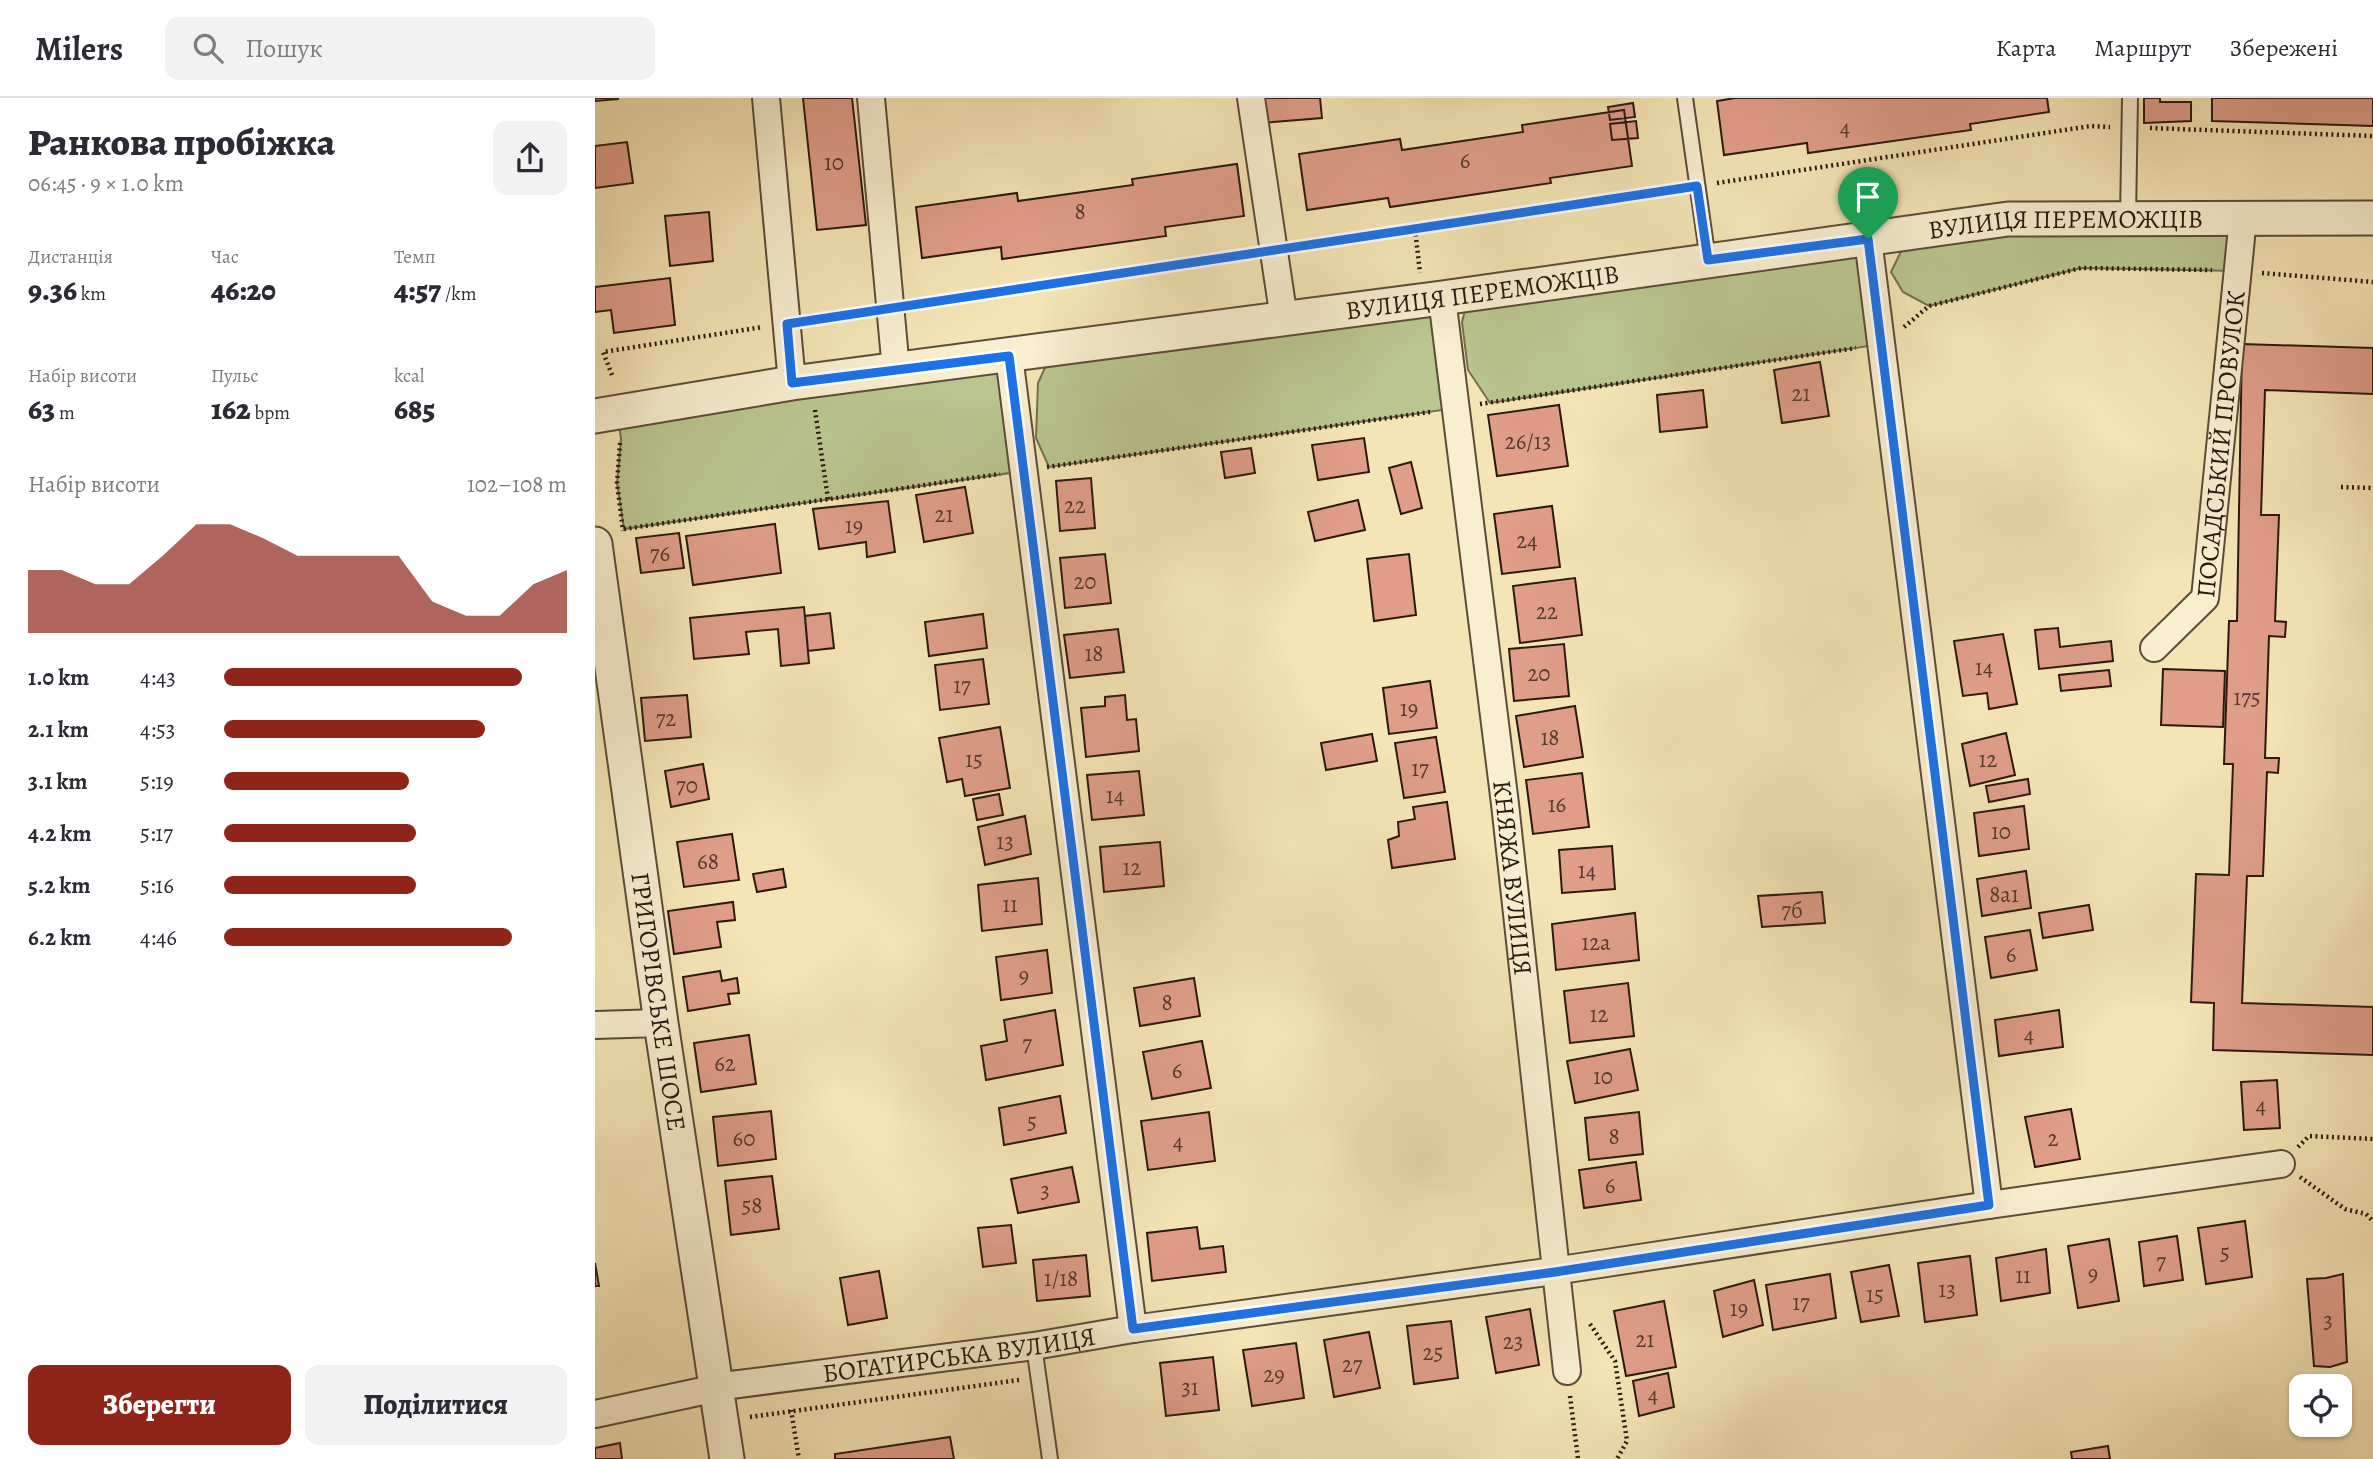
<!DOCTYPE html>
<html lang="uk">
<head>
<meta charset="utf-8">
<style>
  :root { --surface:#fff; --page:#f2f2f3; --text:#2b2b33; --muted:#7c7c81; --line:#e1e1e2; --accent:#8f2418 }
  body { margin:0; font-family:Alegreya,serif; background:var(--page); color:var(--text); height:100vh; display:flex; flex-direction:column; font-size:26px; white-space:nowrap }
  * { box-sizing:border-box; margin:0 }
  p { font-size:23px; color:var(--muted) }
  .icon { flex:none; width:38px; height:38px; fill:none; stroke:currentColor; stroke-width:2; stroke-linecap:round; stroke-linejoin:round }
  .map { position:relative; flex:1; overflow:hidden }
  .sheet { display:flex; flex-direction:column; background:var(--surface); width:595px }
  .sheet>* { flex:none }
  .fabs { position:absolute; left:1694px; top:1276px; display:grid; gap:14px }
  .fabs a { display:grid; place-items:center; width:63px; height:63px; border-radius:14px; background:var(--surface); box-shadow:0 2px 5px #0004; font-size:35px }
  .pin { position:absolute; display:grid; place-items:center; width:60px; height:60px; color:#fff; margin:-72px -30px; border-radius:50% 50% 50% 0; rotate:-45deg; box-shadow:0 0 7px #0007 }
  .pin .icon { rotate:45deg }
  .round { display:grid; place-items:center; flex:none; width:74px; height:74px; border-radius:14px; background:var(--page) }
  .head { display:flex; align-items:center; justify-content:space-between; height:119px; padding:0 28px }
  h1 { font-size:38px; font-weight:800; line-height:52px }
  .stats { display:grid; grid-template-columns:repeat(3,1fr); gap:10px; height:119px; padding:7px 28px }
  .stats div { display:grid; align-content:center }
  .stats b { font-size:30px; font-weight:800 }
  .stats small { font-size:19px; font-weight:400 }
  .stats p { font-size:19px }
  .chart { height:196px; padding:14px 28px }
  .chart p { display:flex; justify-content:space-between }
  .chart svg { width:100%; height:126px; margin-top:7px; fill:var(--accent); opacity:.7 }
  .button { display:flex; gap:14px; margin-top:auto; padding:14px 28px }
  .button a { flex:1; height:80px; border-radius:14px; background:var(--accent); color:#fff; font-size:28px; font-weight:800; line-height:80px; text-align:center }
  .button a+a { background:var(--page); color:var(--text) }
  ul { padding:0 28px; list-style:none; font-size:23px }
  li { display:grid; grid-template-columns:112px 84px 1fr; align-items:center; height:52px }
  li i { height:18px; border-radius:9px; background:var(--accent) }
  header { display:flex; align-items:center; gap:42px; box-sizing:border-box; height:98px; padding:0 35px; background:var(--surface); border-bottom:2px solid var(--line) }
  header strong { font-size:33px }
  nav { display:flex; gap:38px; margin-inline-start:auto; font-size:24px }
  .search { width:490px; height:63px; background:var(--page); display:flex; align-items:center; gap:18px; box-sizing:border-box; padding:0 24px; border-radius:14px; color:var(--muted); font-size:26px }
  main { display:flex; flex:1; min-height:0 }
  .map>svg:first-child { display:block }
</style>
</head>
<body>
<header>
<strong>Milers</strong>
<div class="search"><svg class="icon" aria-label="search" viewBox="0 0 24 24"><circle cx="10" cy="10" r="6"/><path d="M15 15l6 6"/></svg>Пошук</div>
<nav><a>Карта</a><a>Маршрут</a><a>Збережені</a></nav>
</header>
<main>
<section class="sheet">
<div class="head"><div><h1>Ранкова пробіжка</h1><p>06:45 · 9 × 1.0 km</p></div><a class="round"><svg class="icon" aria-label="share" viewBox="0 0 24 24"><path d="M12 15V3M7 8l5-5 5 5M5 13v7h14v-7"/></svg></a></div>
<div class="stats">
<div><p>Дистанція</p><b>9.36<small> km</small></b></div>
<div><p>Час</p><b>46:20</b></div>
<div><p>Темп</p><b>4:57<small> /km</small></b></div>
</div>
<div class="stats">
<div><p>Набір висоти</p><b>63<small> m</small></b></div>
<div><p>Пульс</p><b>162<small> bpm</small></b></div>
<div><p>kcal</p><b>685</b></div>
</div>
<div class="chart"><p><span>Набір висоти</span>102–108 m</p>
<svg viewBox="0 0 160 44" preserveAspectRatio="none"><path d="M0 44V22L10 22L20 27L30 27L40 17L50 6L60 6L70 11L80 17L90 17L100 17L110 17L120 33L130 38L140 38L150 27L160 22V44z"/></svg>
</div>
<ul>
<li><b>1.0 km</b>4:43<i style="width:87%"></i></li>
<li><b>2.1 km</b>4:53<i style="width:76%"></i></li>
<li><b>3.1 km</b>5:19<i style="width:54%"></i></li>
<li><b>4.2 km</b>5:17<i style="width:56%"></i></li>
<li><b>5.2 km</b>5:16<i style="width:56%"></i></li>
<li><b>6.2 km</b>4:46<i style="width:84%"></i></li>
</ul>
<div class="button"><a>Зберегти</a><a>Поділитися</a></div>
</section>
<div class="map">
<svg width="1778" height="1361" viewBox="0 0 1778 1361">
  <rect width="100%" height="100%" fill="#f4e5b6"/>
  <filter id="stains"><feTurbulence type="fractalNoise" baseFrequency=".00286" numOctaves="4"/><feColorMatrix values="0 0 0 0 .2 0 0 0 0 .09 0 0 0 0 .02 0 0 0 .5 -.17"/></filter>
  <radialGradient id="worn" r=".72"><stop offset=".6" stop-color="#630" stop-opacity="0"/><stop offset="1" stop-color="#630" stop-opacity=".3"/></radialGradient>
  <!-- green -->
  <path fill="#bac58f" stroke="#726f50" stroke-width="2" d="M 1648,120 L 1644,173 L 1486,170 L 1334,208 L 1308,194 L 1296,174 L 1315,135 Z
    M 1241,145 L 1277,169 L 1287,246 L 895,305 L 873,272 L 867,224 L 874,196 Z
    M 847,200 L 861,310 L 454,369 L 441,340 L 443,285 L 458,252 Z
    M 414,258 L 429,373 L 29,431 L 22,385 L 26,340 L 22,315 Z"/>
  <!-- building -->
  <path fill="#e09d8a" stroke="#2b1910" stroke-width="2" d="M 0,0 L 23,0 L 23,1 L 0,3 Z
    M 208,0 L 257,0 L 271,127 L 222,132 Z
    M 665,0 L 725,0 L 727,20 L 667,25 Z
    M 1140,0 L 1452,0 L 1454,14 L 1375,26 L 1376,32 L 1213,55 L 1212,45 L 1129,57 L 1122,3 Z
    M 1549,0 L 1565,0 L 1565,4 L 1596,4 L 1596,23 L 1549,25 Z
    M 1617,0 L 1778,0 L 1778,28 L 1617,23 Z
    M 1038,5 L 1040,19 L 1015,22 L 1013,9 Z
    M 1029,12 L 1037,68 L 955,80 L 956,85 L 795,109 L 793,100 L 712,112 L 704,56 L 805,41 L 807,52 L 928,34 L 927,27 Z
    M 1041,23 L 1043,40 L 1017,42 L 1015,26 Z
    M 32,44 L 38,85 L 0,90 L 0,48 Z
    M 642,66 L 649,118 L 570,129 L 571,138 L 407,161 L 406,149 L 327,160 L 321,109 L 422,95 L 423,103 L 538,87 L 537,81 Z
    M 114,114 L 118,163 L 75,168 L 70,118 Z
    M 75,180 L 80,227 L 19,235 L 16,212 L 0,214 L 0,189 Z
    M 1647,246 L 1778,250 L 1778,296 L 1670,292 L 1666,417 L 1684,417 L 1680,523 L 1691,524 L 1690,539 L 1674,538 L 1670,660 L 1684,660 L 1683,675 L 1672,674 L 1668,778 L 1652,778 L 1647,905 L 1778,909 L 1778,957 L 1618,952 L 1619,905 L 1596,904 L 1601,776 L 1634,777 L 1638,666 L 1629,666 L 1634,523 L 1642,523 Z
    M 1225,264 L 1234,318 L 1187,325 L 1179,272 Z
    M 1108,292 L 1112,329 L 1065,334 L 1062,297 Z
    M 964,307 L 973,368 L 902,378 L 893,317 Z
    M 769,340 L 774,374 L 723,382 L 717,347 Z
    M 656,350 L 660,375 L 630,380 L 626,354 Z
    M 816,364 L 827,410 L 806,416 L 794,370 Z
    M 496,380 L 500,430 L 465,433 L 461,383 Z
    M 370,389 L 378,435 L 329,444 L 321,397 Z
    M 763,402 L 770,432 L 720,443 L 713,414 Z
    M 293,403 L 300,454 L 272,459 L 271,444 L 224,451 L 218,411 Z
    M 957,408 L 965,469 L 907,476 L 899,416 Z
    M 180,426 L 186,475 L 98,487 L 91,438 Z
    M 84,435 L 89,470 L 46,475 L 41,440 Z
    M 510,456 L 516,505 L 470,510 L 465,460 Z
    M 814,456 L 821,517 L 779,523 L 772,461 Z
    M 980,480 L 987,537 L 925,545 L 918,488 Z
    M 209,509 L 214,565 L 186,568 L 183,531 L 151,534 L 154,556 L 99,561 L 95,520 Z
    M 235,515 L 239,550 L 213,553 L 210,518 Z
    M 388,516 L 392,550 L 334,558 L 330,524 Z
    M 1463,530 L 1465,549 L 1516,543 L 1518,563 L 1444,571 L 1440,532 Z
    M 523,531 L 529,574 L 475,580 L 469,537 Z
    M 1408,536 L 1422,606 L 1394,611 L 1392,595 L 1368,598 L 1359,543 Z
    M 969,546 L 974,598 L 919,603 L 914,551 Z
    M 388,561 L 394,606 L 345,612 L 340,567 Z
    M 1568,571 L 1630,573 L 1628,629 L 1566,627 Z
    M 1514,572 L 1516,588 L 1466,593 L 1464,577 Z
    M 835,583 L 842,630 L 794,636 L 788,590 Z
    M 92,597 L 96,639 L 50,643 L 46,600 Z
    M 530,597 L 532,622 L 541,621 L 544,653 L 491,659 L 486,610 L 510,608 L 510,599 Z
    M 980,608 L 988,659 L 929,669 L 921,618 Z
    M 405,629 L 415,690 L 370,698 L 367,681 L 352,684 L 344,640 Z
    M 1411,635 L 1420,677 L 1375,688 L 1367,646 Z
    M 777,636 L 782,663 L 731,672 L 726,645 Z
    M 841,639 L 850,694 L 809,700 L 800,645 Z
    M 108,666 L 114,701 L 76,709 L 70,673 Z
    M 544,673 L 549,717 L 497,722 L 492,677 Z
    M 987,675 L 994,729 L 938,736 L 931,682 Z
    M 1433,681 L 1435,696 L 1394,704 L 1391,688 Z
    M 404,696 L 408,717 L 382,722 L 378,701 Z
    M 852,704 L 860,761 L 797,770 L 793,742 L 804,738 L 803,724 L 820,721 L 818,709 Z
    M 1429,708 L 1434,751 L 1384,758 L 1379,715 Z
    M 430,718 L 436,756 L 390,767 L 383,729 Z
    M 137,736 L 144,782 L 89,789 L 82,744 Z
    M 565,744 L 569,788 L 509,794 L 505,749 Z
    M 1017,748 L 1020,791 L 967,795 L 964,752 Z
    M 188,771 L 191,789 L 162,794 L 158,776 Z
    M 1431,773 L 1436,810 L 1387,818 L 1382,781 Z
    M 443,780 L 447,826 L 387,833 L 383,787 Z
    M 1227,794 L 1230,825 L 1167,829 L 1163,798 Z
    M 138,804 L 140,822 L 122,824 L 126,849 L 79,856 L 73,813 Z
    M 1494,807 L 1498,832 L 1448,840 L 1444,815 Z
    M 1040,815 L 1044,862 L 961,872 L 957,826 Z
    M 1435,832 L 1442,872 L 1396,880 L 1390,839 Z
    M 452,852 L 457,895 L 406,902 L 401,859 Z
    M 125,873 L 127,883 L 142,880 L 144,895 L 133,896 L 135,906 L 93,913 L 88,879 Z
    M 599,880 L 605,918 L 545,928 L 539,890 Z
    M 1033,885 L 1039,938 L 975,945 L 969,893 Z
    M 460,912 L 468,967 L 391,982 L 386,948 L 412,943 L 409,922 Z
    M 1464,912 L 1468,949 L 1404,958 L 1400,922 Z
    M 154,937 L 161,986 L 106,994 L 99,945 Z
    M 607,943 L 616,990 L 557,1001 L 548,954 Z
    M 1035,951 L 1043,992 L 980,1005 L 972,963 Z
    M 1682,982 L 1685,1030 L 1649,1032 L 1646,984 Z
    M 465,998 L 471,1035 L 409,1047 L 404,1010 Z
    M 1476,1011 L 1485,1061 L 1440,1069 L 1430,1019 Z
    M 176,1013 L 181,1061 L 123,1068 L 118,1019 Z
    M 614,1014 L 620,1063 L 553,1072 L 546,1023 Z
    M 1044,1014 L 1048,1056 L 994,1062 L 990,1020 Z
    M 1041,1064 L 1046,1102 L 989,1110 L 984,1072 Z
    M 477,1069 L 484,1104 L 423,1115 L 416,1081 Z
    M 177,1078 L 184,1131 L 136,1137 L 130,1083 Z
    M 1650,1123 L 1657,1179 L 1611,1186 L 1603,1130 Z
    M 416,1127 L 421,1165 L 388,1169 L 383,1130 Z
    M 602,1129 L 605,1151 L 628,1148 L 631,1174 L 557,1183 L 552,1135 Z
    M 1582,1138 L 1588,1182 L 1549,1188 L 1544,1144 Z
    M 1514,1141 L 1524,1203 L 1483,1210 L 1473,1148 Z
    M 1451,1151 L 1455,1195 L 1406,1203 L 1401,1160 Z
    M 491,1157 L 495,1198 L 442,1203 L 438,1162 Z
    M 1375,1158 L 1382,1217 L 1330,1224 L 1323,1165 Z
    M 0,1165 L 4,1188 L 0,1188 Z
    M 1294,1167 L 1304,1218 L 1266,1224 L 1256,1174 Z
    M 284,1173 L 292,1220 L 253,1227 L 245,1180 Z
    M 1235,1176 L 1241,1220 L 1178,1232 L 1171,1187 Z
    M 1748,1176 L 1752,1264 L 1735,1269 L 1719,1268 L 1712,1181 L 1731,1180 Z
    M 1159,1182 L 1168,1227 L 1128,1239 L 1119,1193 Z
    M 1069,1203 L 1081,1269 L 1031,1278 L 1019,1213 Z
    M 935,1211 L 944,1267 L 901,1275 L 891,1219 Z
    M 856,1223 L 863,1280 L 819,1286 L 812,1228 Z
    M 774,1234 L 785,1290 L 739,1299 L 729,1242 Z
    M 701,1245 L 709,1300 L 657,1308 L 648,1252 Z
    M 618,1259 L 624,1312 L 571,1318 L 565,1265 Z
    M 1073,1275 L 1079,1309 L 1044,1318 L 1038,1283 Z
    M 355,1339 L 359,1361 L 240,1361 L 240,1356 Z
    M 25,1345 L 27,1361 L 0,1361 L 0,1350 Z
    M 1513,1348 L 1515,1361 L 1477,1361 L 1476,1354 Z"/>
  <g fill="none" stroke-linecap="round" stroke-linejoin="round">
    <defs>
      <path id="service" d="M 1090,0 L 1113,162
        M 1533,120 L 1535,0
        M 439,1248 L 455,1361"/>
      <g id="minor">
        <path d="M 171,0 L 197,285"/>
        <path d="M 276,0 L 301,272"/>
        <path d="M 656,0 L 689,221"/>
        <path d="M 1273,141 L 1394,1107"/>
        <path id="s1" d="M 847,200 L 910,706 L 972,1273"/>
        <path d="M 414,258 L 538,1231"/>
        <path id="s2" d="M 1559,550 L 1610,500 L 1648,120"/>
        <path d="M 0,927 L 66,925"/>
        <path id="s3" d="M 0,1316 L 136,1287 L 439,1248 L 538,1231 L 959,1173 L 1394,1107 L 1686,1066"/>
      </g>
      <g id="tertiary">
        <path id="s4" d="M 0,318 L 197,285 L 847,200 L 1413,121 L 1778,120"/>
        <path id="s5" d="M 0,446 L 66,925 L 132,1361"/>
      </g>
    </defs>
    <!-- service casing -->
    <use href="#service" stroke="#5d4c3a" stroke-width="18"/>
    <!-- minor casing -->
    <use href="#minor" stroke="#5d4c3a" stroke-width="30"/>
    <!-- tertiary casing -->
    <use href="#tertiary" stroke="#5d4c3a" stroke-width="37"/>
    <!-- path -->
    <path stroke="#2b1910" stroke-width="4.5" stroke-dasharray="2 3.5" stroke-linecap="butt" d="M 1555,30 L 1778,38
      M 1122,85 L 1496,28 L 1515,29
      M 820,131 L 825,175
      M 703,148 L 1085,90
      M 1667,175 L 1778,184
      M 319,207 L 653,156
      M 215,222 L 269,214
      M 1309,229 L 1334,208 L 1486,170 L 1617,172
      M 17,277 L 8,254 L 168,229
      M 885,306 L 1261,250
      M 220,312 L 233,401
      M 25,345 L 22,385 L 28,433
      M 452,369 L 835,314
      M 1746,389 L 1778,390
      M 29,431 L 405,376
      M 1703,1049 L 1714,1038 L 1778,1041
      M 1705,1079 L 1750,1111 L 1771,1116 L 1778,1123
      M 995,1226 L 1020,1263 L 1032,1343 L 1022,1361
      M 975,1298 L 983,1361
      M 196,1312 L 204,1361
      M 155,1319 L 424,1282"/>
    <!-- service -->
    <use href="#service" stroke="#f8eed0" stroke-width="14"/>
    <!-- minor -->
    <use href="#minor" stroke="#f8eed0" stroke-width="26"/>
    <!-- tertiary -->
    <use href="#tertiary" stroke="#f8eed0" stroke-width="33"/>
  </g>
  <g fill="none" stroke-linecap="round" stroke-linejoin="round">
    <defs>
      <path id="route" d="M 1102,88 L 1113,162 L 1273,141 L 1394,1107 L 960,1174 L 538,1231 L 414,258 L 197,285 L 192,226 Z"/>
    </defs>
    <!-- route casing -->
    <use href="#route" stroke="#fff" stroke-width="14"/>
    <!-- route -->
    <use href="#route" stroke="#1a73e8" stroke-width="9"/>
  </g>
  <g text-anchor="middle" stroke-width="5" stroke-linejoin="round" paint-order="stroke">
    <!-- number labels -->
    <g font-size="23" fill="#583a2e">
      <text x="1250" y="37">4</text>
      <text x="870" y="70">6</text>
      <text x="239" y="72">10</text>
      <text x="485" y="121">8</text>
      <text x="1206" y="303">21</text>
      <text x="933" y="351">26/13</text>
      <text x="480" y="415">22</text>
      <text x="349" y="424">21</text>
      <text x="259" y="435">19</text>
      <text x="932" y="450">24</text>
      <text x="65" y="463">76</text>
      <text x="490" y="491">20</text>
      <text x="952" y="521">22</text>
      <text x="499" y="563">18</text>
      <text x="1389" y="577">14</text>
      <text x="944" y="583">20</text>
      <text x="367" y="595">17</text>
      <text x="1652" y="607">175</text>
      <text x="814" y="618">19</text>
      <text x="71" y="628">72</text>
      <text x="955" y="647">18</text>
      <text x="379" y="669">15</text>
      <text x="1393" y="669">12</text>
      <text x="825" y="678">17</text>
      <text x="92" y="695">70</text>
      <text x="520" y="705">14</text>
      <text x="962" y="714">16</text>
      <text x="1406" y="741">10</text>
      <text x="410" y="751">13</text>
      <text x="113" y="771">68</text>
      <text x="537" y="777">12</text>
      <text x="992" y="780">14</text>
      <text x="1409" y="804">8а1</text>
      <text x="415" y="814">11</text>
      <text x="1197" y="820">7б</text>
      <text x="1001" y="852">12а</text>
      <text x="1416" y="864">6</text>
      <text x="429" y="885">9</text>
      <text x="572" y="912">8</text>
      <text x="1004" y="924">12</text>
      <text x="1434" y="944">4</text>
      <text x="432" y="953">7</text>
      <text x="130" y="973">62</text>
      <text x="582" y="980">6</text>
      <text x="1008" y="986">10</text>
      <text x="1666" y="1015">4</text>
      <text x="437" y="1031">5</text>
      <text x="1019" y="1046">8</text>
      <text x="149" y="1048">60</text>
      <text x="1458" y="1048">2</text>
      <text x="583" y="1051">4</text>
      <text x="1015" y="1095">6</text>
      <text x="450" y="1100">3</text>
      <text x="157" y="1115">58</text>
      <text x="1630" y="1162">5</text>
      <text x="1566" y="1171">7</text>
      <text x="1498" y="1183">9</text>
      <text x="1428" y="1185">11</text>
      <text x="466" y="1188">1/18</text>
      <text x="1352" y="1199">13</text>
      <text x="1280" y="1204">15</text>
      <text x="1206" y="1212">17</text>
      <text x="1144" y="1218">19</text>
      <text x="1733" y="1230">3</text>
      <text x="1050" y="1249">21</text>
      <text x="918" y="1251">23</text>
      <text x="838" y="1262">25</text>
      <text x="757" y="1274">27</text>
      <text x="679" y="1284">29</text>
      <text x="595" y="1297">31</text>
      <text x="1058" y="1304">4</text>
    </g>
    <!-- street labels -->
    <g font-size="26" fill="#2b1910" stroke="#f8eed0">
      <text dy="9" stroke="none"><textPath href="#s4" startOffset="1484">ВУЛИЦЯ ПЕРЕМОЖЦІВ</textPath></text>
      <text dy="9" stroke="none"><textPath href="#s4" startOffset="896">ВУЛИЦЯ ПЕРЕМОЖЦІВ</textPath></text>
      <text dy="9" stroke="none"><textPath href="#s2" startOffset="226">ПОСАДСЬКИЙ ПРОВУЛОК</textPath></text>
      <text dy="9" stroke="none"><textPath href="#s1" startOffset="584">КНЯЖА ВУЛИЦЯ</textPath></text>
      <text dy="9" stroke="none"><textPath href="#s5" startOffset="462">ГРИГОРІВСЬКЕ ШОСЕ</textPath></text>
      <text dy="9" stroke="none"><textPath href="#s3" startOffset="369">БОГАТИРСЬКА ВУЛИЦЯ</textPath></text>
    </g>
  </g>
  <rect width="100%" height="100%" filter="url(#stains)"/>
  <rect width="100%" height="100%" fill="url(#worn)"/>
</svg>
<div class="fabs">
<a><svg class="icon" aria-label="locate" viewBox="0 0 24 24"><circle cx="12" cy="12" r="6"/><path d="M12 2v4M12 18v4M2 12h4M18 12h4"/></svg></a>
</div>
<div class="pin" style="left:1273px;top:141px;background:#1e9e55"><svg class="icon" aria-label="arrive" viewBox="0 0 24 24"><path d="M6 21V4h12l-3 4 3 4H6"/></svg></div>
</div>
</main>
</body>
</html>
